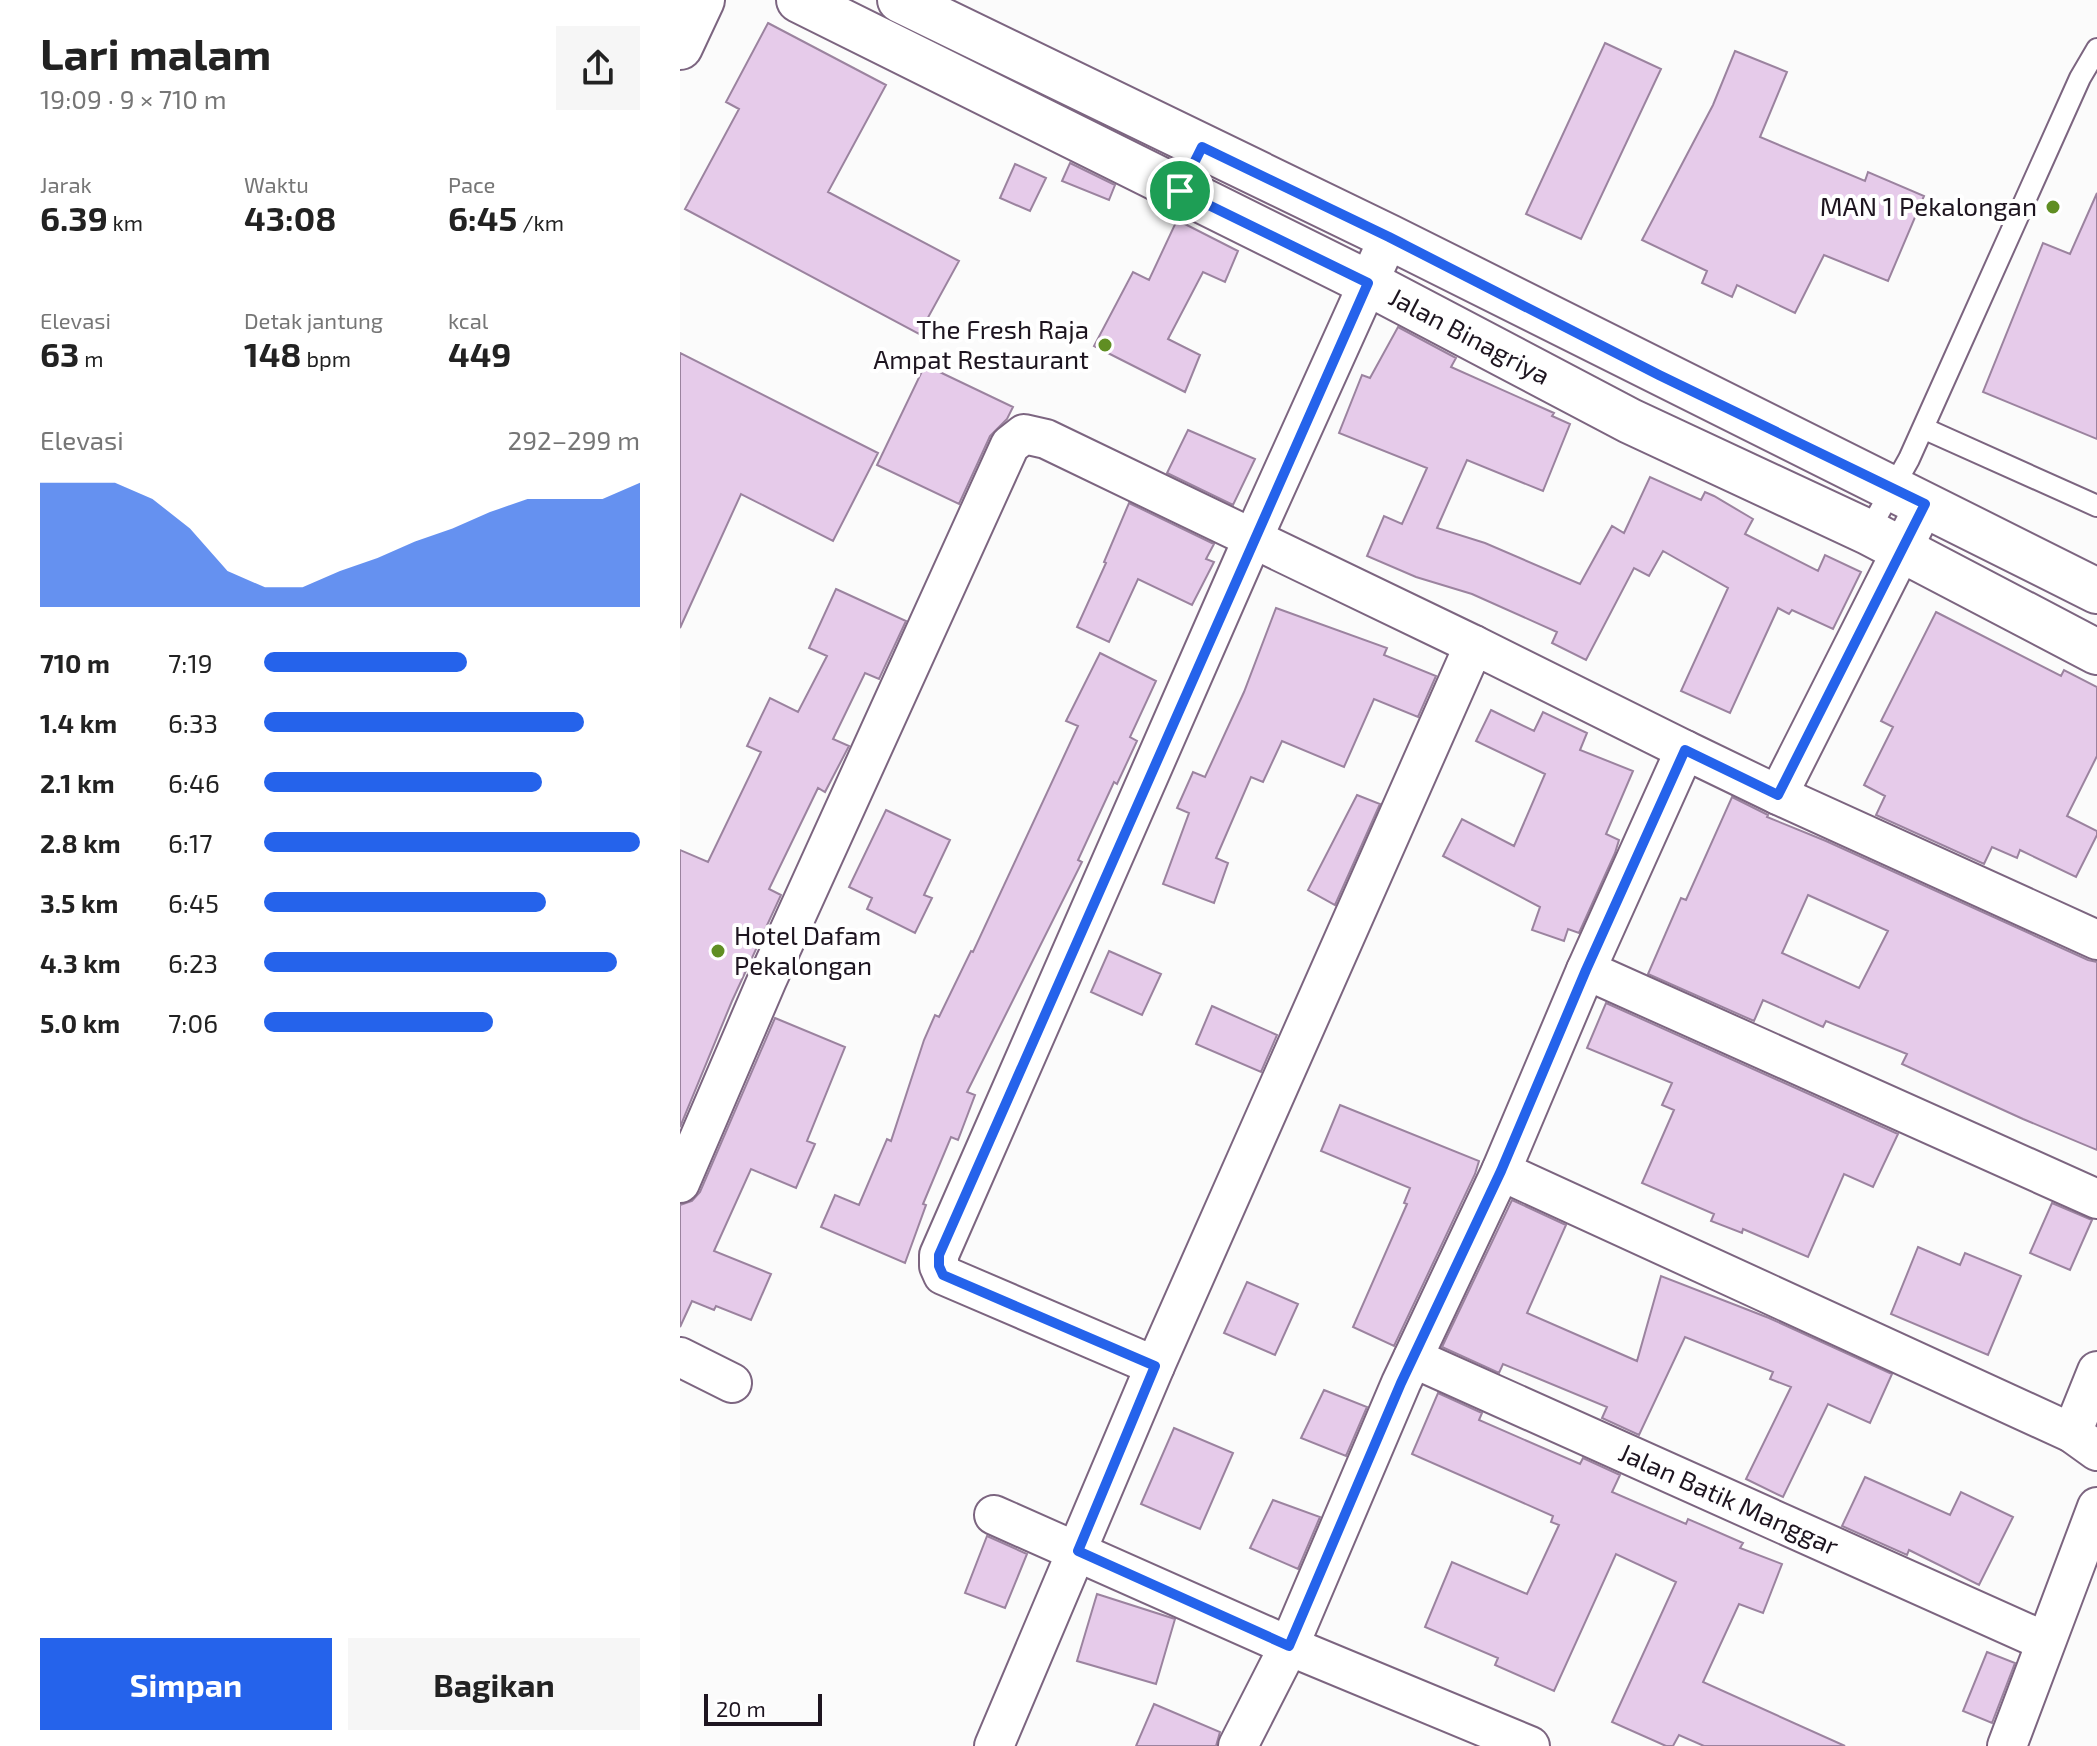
<!DOCTYPE html>
<html lang="id">
<head>
<meta charset="utf-8">
<style>
  :root { --surface:#fff; --page:#f6f6f6; --text:#222; --muted:#767676; --accent:#2563eb }
  body { margin:0; font-family:"Exo 2",sans-serif; background:var(--page); color:var(--text); height:100vh; display:flex; flex-direction:column; font-size:30px; white-space:nowrap }
  * { box-sizing:border-box; margin:0 }
  p { font-size:26px; color:var(--muted) }
  .icon { flex:none; width:44px; height:44px; fill:none; stroke:currentColor; stroke-width:2; stroke-linecap:round; stroke-linejoin:round }
  .map { position:relative; flex:1; overflow:hidden }
  .side { display:flex; flex-direction:column; background:var(--surface); width:680px }
  .side>* { flex:none }
  .scale { position:absolute; left:24px; bottom:20px; width:118px; box-sizing:border-box; padding-left:8px; border:4px solid #1e1520; border-top:0; font-size:22px; line-height:28px; white-space:nowrap; color:#1e1520; -webkit-text-stroke:6px #fff; paint-order:stroke }
  .pin { position:absolute; display:grid; place-items:center; width:68px; height:68px; color:#fff; margin:-34px; border:4px solid #fff; border-radius:50%; box-shadow:0 2px 8px #0007 }
  .round { display:grid; place-items:center; flex:none; width:84px; height:84px; border-radius:0px; background:var(--page) }
  .overview { display:flex; align-items:center; justify-content:space-between; height:136px; padding:0 40px }
  h1 { font-size:44px; font-weight:700; line-height:60px }
  .figures { display:grid; grid-template-columns:repeat(3,1fr); gap:12px; height:136px; padding:8px 40px }
  .figures div { display:grid; align-content:center }
  .figures b { font-size:34px; font-weight:700 }
  .figures small { font-size:22px; font-weight:400 }
  .figures p { font-size:22px }
  .chart { height:224px; padding:16px 40px }
  .chart p { display:flex; justify-content:space-between }
  .chart svg { width:100%; height:144px; margin-top:8px; fill:var(--accent); opacity:.7 }
  .button { display:flex; gap:16px; margin-top:auto; padding:16px 40px }
  .button a { flex:1; height:92px; border-radius:0px; background:var(--accent); color:#fff; font-size:32px; font-weight:700; line-height:92px; text-align:center }
  .button a+a { background:var(--page); color:var(--text) }
  ul { padding:0 40px; list-style:none; font-size:26px }
  li { display:grid; grid-template-columns:128px 96px 1fr; align-items:center; height:60px }
  li i { height:20px; border-radius:10px; background:var(--accent) }
  main { display:flex; flex:1; min-height:0 }
  .map>svg:first-child { display:block }
</style>
</head>
<body>
<main>
<section class="side">
<div class="overview"><div><h1>Lari malam</h1><p>19:09 · 9 × 710 m</p></div><a class="round"><svg class="icon" aria-label="share" viewBox="0 0 24 24"><path d="M12 15V3M7 8l5-5 5 5M5 13v7h14v-7"/></svg></a></div>
<div class="figures">
<div><p>Jarak</p><b>6.39<small> km</small></b></div>
<div><p>Waktu</p><b>43:08</b></div>
<div><p>Pace</p><b>6:45<small> /km</small></b></div>
</div>
<div class="figures">
<div><p>Elevasi</p><b>63<small> m</small></b></div>
<div><p>Detak jantung</p><b>148<small> bpm</small></b></div>
<div><p>kcal</p><b>449</b></div>
</div>
<div class="chart"><p><span>Elevasi</span>292–299 m</p>
<svg viewBox="0 0 160 44" preserveAspectRatio="none"><path d="M0 44V6L10 6L20 6L30 11L40 20L50 33L60 38L70 38L80 33L90 29L100 24L110 20L120 15L130 11L140 11L150 11L160 6V44z"/></svg>
</div>
<ul>
<li><b>710 m</b>7:19<i style="width:54%"></i></li>
<li><b>1.4 km</b>6:33<i style="width:85%"></i></li>
<li><b>2.1 km</b>6:46<i style="width:74%"></i></li>
<li><b>2.8 km</b>6:17<i style="width:100%"></i></li>
<li><b>3.5 km</b>6:45<i style="width:75%"></i></li>
<li><b>4.3 km</b>6:23<i style="width:94%"></i></li>
<li><b>5.0 km</b>7:06<i style="width:61%"></i></li>
</ul>
<div class="button"><a>Simpan</a><a>Bagikan</a></div>
</section>
<div class="map">
<svg width="1417" height="1746" viewBox="0 0 1417 1746">
  <rect width="100%" height="100%" fill="#fbfbfb"/>
  <!-- building -->
  <path fill="#e6cbea" stroke="#9b839f" stroke-width="2" fill-rule="evenodd" d="M 88,23 L 206,85 L 148,192 L 279,261 L 239,334 L 5,209 L 59,109 L 46,102 Z
    M 925,43 L 981,69 L 901,239 L 846,214 Z
    M 1055,51 L 1107,72 L 1080,137 L 1185,181 L 1188,172 L 1244,196 L 1208,281 L 1144,255 L 1115,313 L 1057,285 L 1052,297 L 1022,283 L 1027,271 L 962,240 L 1033,105 Z
    M 390,163 L 435,185 L 429,200 L 382,181 Z
    M 335,164 L 366,178 L 350,211 L 320,198 Z
    M 1417,193 L 1417,439 L 1303,392 L 1363,243 L 1390,254 Z
    M 497,220 L 558,251 L 545,282 L 523,272 L 488,339 L 520,355 L 505,392 L 414,346 L 453,272 L 469,280 Z
    M 718,327 L 776,358 L 771,367 L 874,413 L 872,416 L 890,424 L 863,491 L 787,460 L 757,528 L 805,543 L 900,584 L 932,526 L 944,533 L 970,477 L 1021,500 L 1025,492 L 1034,496 L 1073,519 L 1065,534 L 1138,571 L 1145,555 L 1181,572 L 1153,629 L 1112,610 L 1109,614 L 1098,608 L 1050,713 L 1001,691 L 1048,588 L 983,551 L 969,576 L 954,568 L 906,660 L 872,643 L 877,632 L 792,594 L 736,577 L 687,556 L 704,516 L 722,524 L 747,468 L 659,433 L 682,375 L 690,378 Z
    M 0,353 L 198,453 L 153,541 L 61,494 L 0,628 Z
    M 245,365 L 333,407 L 327,419 L 310,436 L 279,504 L 197,465 Z
    M 508,430 L 575,459 L 553,505 L 487,473 Z
    M 449,503 L 534,544 L 526,559 L 534,562 L 512,605 L 458,579 L 429,642 L 397,627 L 426,563 L 424,562 Z
    M 156,589 L 226,621 L 199,679 L 185,673 L 153,739 L 169,746 L 145,792 L 138,788 L 89,889 L 101,895 L 52,1001 L 0,1127 L 0,850 L 28,862 L 81,752 L 67,746 L 90,698 L 118,712 L 147,656 L 129,648 Z
    M 596,608 L 707,648 L 704,655 L 756,676 L 738,717 L 694,699 L 664,767 L 602,741 L 583,782 L 571,777 L 536,858 L 548,863 L 534,903 L 483,884 L 509,813 L 497,808 L 513,772 L 525,777 L 564,692 Z
    M 1256,612 L 1381,676 L 1384,670 L 1417,687 L 1417,756 L 1387,816 L 1417,831 L 1417,835 L 1396,877 L 1340,850 L 1337,858 L 1312,847 L 1304,864 L 1196,815 L 1205,796 L 1184,785 L 1213,727 L 1201,721 Z
    M 420,653 L 476,681 L 450,737 L 457,741 L 437,784 L 434,782 L 398,860 L 402,862 L 287,1092 L 295,1095 L 278,1140 L 271,1137 L 243,1204 L 246,1205 L 225,1263 L 141,1227 L 155,1195 L 179,1205 L 207,1139 L 211,1141 L 244,1040 L 255,1015 L 259,1017 L 291,951 L 293,952 L 398,726 L 386,721 Z
    M 811,710 L 854,731 L 863,712 L 907,733 L 900,750 L 953,771 L 926,834 L 939,840 L 935,853 L 899,933 L 888,929 L 884,941 L 852,930 L 860,907 L 763,856 L 782,819 L 834,846 L 865,774 L 796,741 Z
    M 677,795 L 700,804 L 655,905 L 628,890 Z
    M 1052,797 L 1088,815 L 1087,817 L 1146,841 L 1408,960 L 1417,962 L 1417,1150 L 1343,1119 L 1222,1064 L 1227,1054 L 1146,1021 L 1143,1027 L 1083,1000 L 1074,1021 L 968,974 L 1001,898 L 1006,900 ZM 1128,895 L 1208,931 L 1179,988 L 1102,953 Z
    M 206,810 L 270,840 L 244,895 L 252,898 L 235,933 L 187,909 L 192,898 L 169,887 Z
    M 429,951 L 481,974 L 462,1015 L 411,992 Z
    M 926,1003 L 1218,1134 L 1193,1187 L 1164,1174 L 1128,1257 L 1063,1229 L 1062,1233 L 1031,1221 L 1034,1214 L 962,1183 L 994,1110 L 982,1105 L 992,1083 L 907,1048 Z
    M 532,1006 L 597,1035 L 581,1072 L 516,1044 Z
    M 95,1018 L 165,1047 L 127,1141 L 135,1144 L 116,1188 L 71,1169 L 34,1251 L 91,1274 L 71,1320 L 36,1306 L 34,1310 L 12,1301 L 0,1327 L 0,1205 L 12,1201 L 20,1192 Z
    M 660,1105 L 799,1161 L 795,1174 L 714,1346 L 673,1327 L 727,1204 L 724,1203 L 730,1188 L 641,1151 Z
    M 832,1200 L 886,1225 L 847,1313 L 957,1361 L 981,1276 L 1089,1318 L 1212,1374 L 1190,1423 L 1148,1404 L 1103,1497 L 1066,1479 L 1111,1387 L 1090,1379 L 1093,1372 L 1005,1337 L 959,1435 L 922,1418 L 927,1407 L 823,1364 L 819,1373 L 762,1347 Z
    M 1372,1203 L 1412,1220 L 1390,1270 L 1350,1253 Z
    M 1238,1247 L 1280,1265 L 1285,1253 L 1341,1276 L 1308,1355 L 1211,1314 Z
    M 567,1282 L 618,1304 L 595,1355 L 544,1333 Z
    M 644,1390 L 687,1407 L 666,1456 L 621,1438 Z
    M 758,1393 L 802,1413 L 799,1420 L 900,1464 L 903,1458 L 940,1475 L 932,1492 L 1006,1524 L 1008,1519 L 1063,1543 L 1060,1548 L 1102,1564 L 1083,1613 L 1059,1604 L 1023,1682 L 1165,1746 L 1024,1746 L 999,1735 L 993,1746 L 986,1746 L 932,1722 L 996,1582 L 936,1554 L 874,1691 L 815,1665 L 818,1658 L 745,1627 L 772,1562 L 847,1594 L 879,1525 L 871,1522 L 873,1516 L 732,1454 Z
    M 494,1428 L 553,1453 L 520,1529 L 461,1504 Z
    M 1185,1477 L 1270,1515 L 1281,1492 L 1333,1517 L 1299,1585 L 1229,1550 L 1227,1555 L 1162,1526 Z
    M 593,1500 L 640,1517 L 618,1569 L 570,1548 Z
    M 307,1536 L 347,1554 L 325,1608 L 285,1593 Z
    M 417,1594 L 495,1619 L 476,1684 L 397,1661 Z
    M 1307,1652 L 1335,1663 L 1312,1723 L 1283,1711 Z
    M 474,1704 L 540,1732 L 536,1746 L 456,1746 Z"/>
  <g fill="none" stroke-linecap="round" stroke-linejoin="round">
    <defs>
      <path id="service" d="M 1243,428 L 1417,506
        M 1188,532 L 1229,459 L 1400,78 L 1417,49"/>
      <g id="minor">
        <path d="M 1098,795 L 1417,940"/>
        <path d="M 906,970 L 1417,1199"/>
        <path d="M 821,1171 L 1392,1433 L 1417,1451"/>
        <path d="M 0,1183 L 87,980 L 330,445 L 344,434 L 366,439 L 794,645"/>
        <path d="M 0,1357 L 52,1383"/>
        <path id="s1" d="M 733,1358 L 1364,1641"/>
        <path d="M 475,1366 L 263,1275 L 259,1266 L 259,1255 L 573,538 L 709,237"/>
        <path d="M 1392,1433 L 1417,1371"/>
        <path d="M 314,1515 L 609,1646 L 850,1746"/>
        <path d="M 314,1746 L 475,1366 L 794,645 L 1005,750"/>
        <path d="M 558,1746 L 609,1646 L 721,1383 L 821,1171 L 906,970 L 1005,750 L 1098,795 L 1245,504"/>
        <path d="M 1327,1746 L 1417,1507"/>
      </g>
      <g id="tertiary">
        <path id="s2" d="M 119,0 L 688,283 L 950,421 L 1188,532 L 1417,652"/>
        <path d="M 220,0 L 709,237 L 1417,591"/>
      </g>
      <path id="secondary" d="M 0,47 L 22,0"/>
    </defs>
    <!-- service casing -->
    <use href="#service" stroke="#7c6580" stroke-width="24"/>
    <!-- minor casing -->
    <use href="#minor" stroke="#7c6580" stroke-width="42"/>
    <!-- tertiary casing -->
    <use href="#tertiary" stroke="#7c6580" stroke-width="48"/>
    <!-- secondary casing -->
    <use href="#secondary" stroke="#7c6580" stroke-width="48"/>
    <!-- service -->
    <use href="#service" stroke="#fff" stroke-width="20"/>
    <!-- minor -->
    <use href="#minor" stroke="#fff" stroke-width="38"/>
    <!-- tertiary -->
    <use href="#tertiary" stroke="#fff" stroke-width="44"/>
    <!-- secondary -->
    <use href="#secondary" stroke="#fff" stroke-width="44"/>
  </g>
  <g fill="none" stroke-linecap="round" stroke-linejoin="round">
    <defs>
      <path id="route" d="M 522,147 L 709,237 L 979,375 L 1245,504 L 1098,795 L 1005,750 L 906,970 L 821,1171 L 721,1383 L 609,1646 L 398,1551 L 475,1366 L 263,1275 L 259,1266 L 259,1255 L 688,283 L 500,191 Z"/>
    </defs>
    <!-- route casing -->
    <use href="#route" stroke="#fff" stroke-width="16"/>
    <!-- route -->
    <use href="#route" stroke="#2563eb" stroke-width="10"/>
  </g>
  <!-- markers -->
  <g fill="#608e23" stroke="#fff" stroke-width="3">
    <circle cx="1373" cy="207" r="8"/>
    <circle cx="425" cy="345" r="8"/>
    <circle cx="38" cy="951" r="8"/>
  </g>
  <g text-anchor="middle" stroke-width="8" stroke-linejoin="round" paint-order="stroke">
    <!-- poi labels -->
    <g font-size="26" fill="#1e1520" stroke="#fff" text-anchor="end">
      <text x="1357" y="216">MAN 1 Pekalongan</text>
      <text x="409" y="339">The Fresh Raja<tspan x="409" dy="30">Ampat Restaurant</tspan></text>
      <text x="54" y="945" text-anchor="start">Hotel Dafam<tspan x="54" dy="30">Pekalongan</tspan></text>
    </g>
    <!-- street labels -->
    <g font-size="26" fill="#1e1520" stroke="#fff">
      <text dy="9" stroke="none"><textPath href="#s2" startOffset="750">Jalan Binagriya</textPath></text>
      <text dy="9" stroke="none"><textPath href="#s1" startOffset="346">Jalan Batik Manggar</textPath></text>
    </g>
  </g>
</svg>
<div class="scale">20 m</div>
<div class="pin" style="left:500px;top:191px;background:#1e9e55"><svg class="icon" aria-label="arrive" viewBox="0 0 24 24"><path d="M6 21V4h12l-3 4 3 4H6"/></svg></div>
</div>
</main>
</body>
</html>
